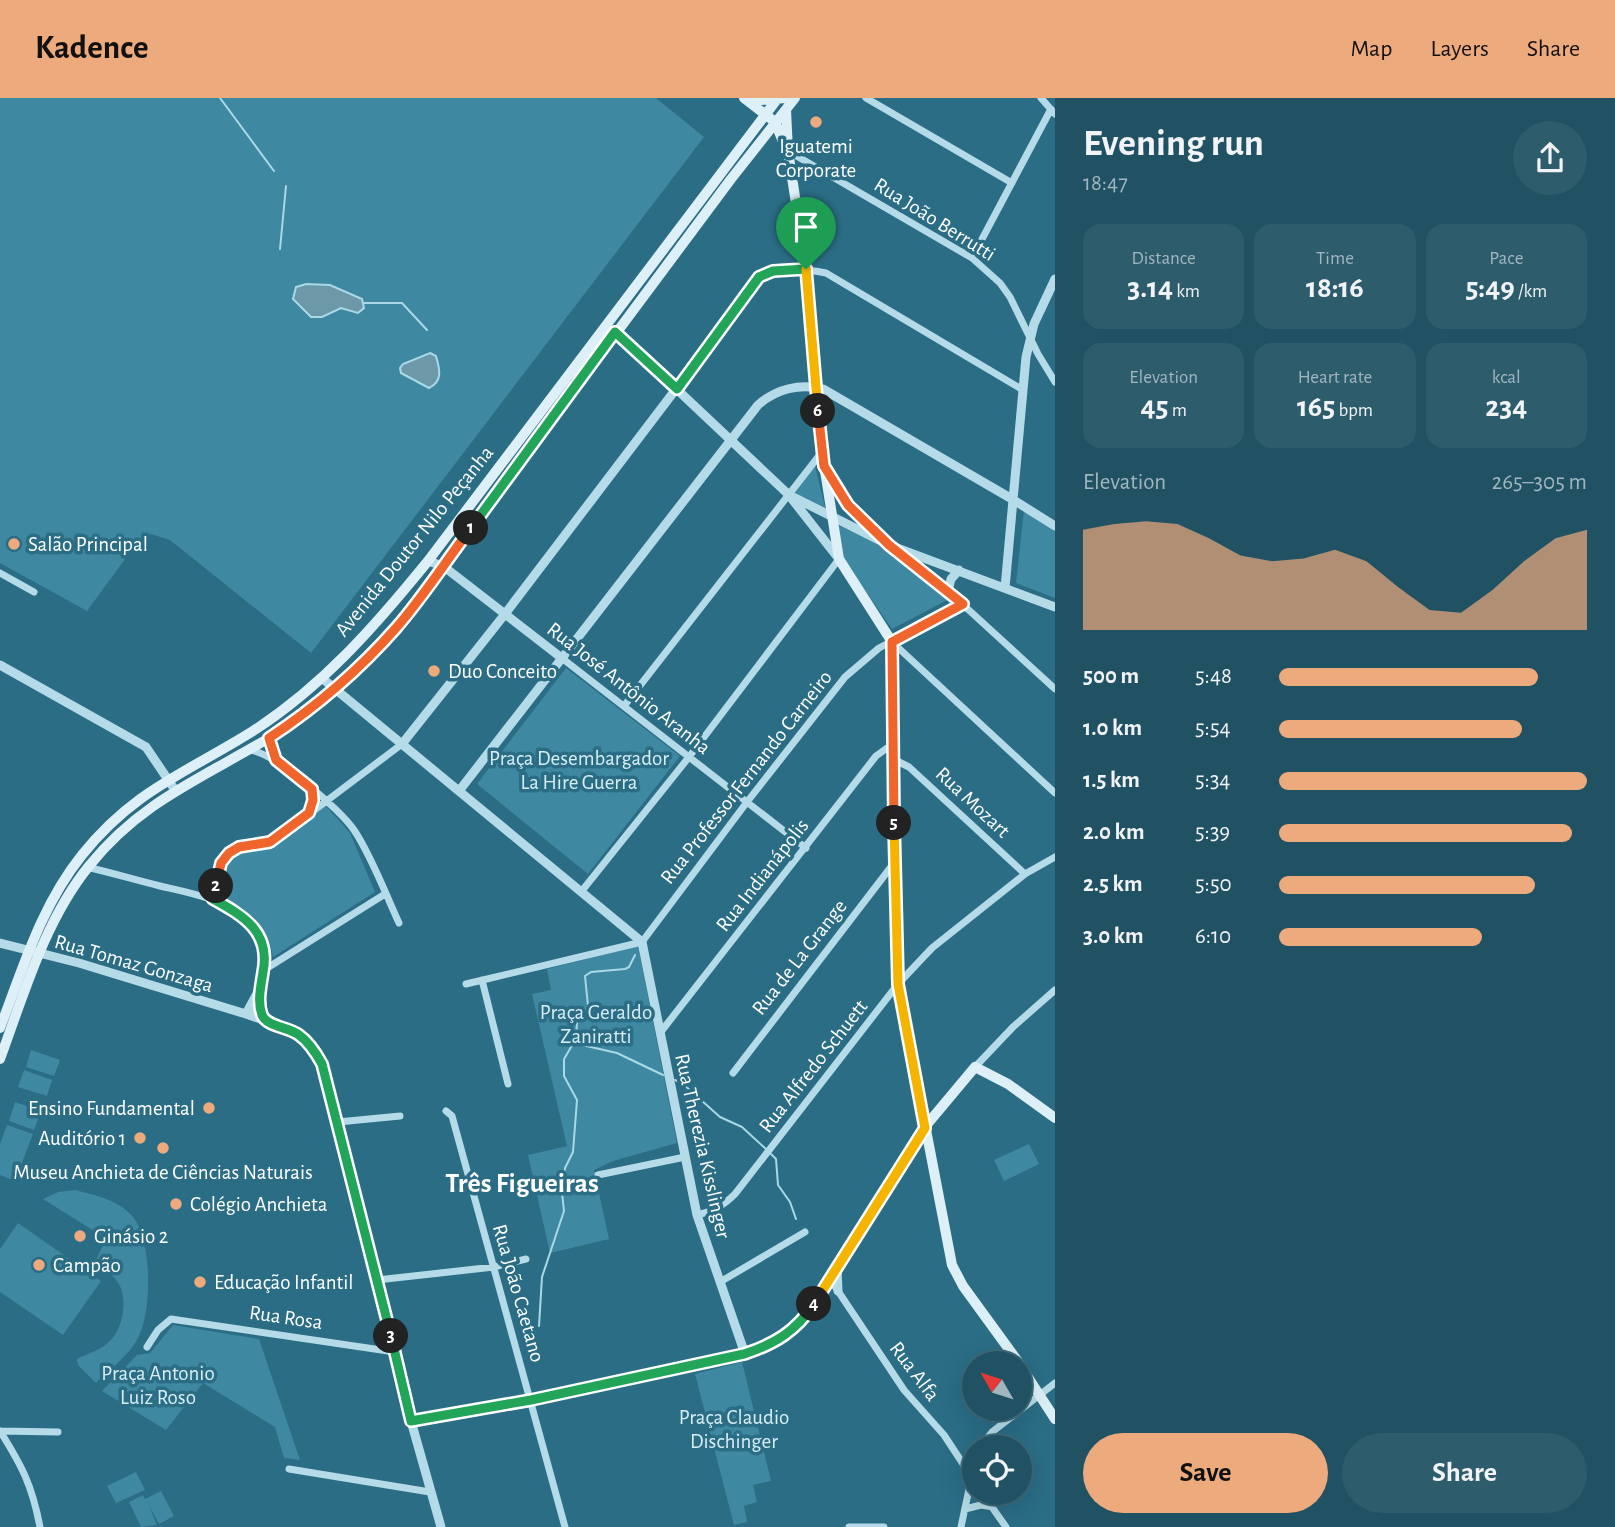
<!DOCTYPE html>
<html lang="en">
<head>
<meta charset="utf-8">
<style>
  :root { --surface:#205264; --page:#2d5c6d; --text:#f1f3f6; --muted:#a2b6bf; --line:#3d6978; --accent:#edaa7c }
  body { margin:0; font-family:"Alegreya Sans",sans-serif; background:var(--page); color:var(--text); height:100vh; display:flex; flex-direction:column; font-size:26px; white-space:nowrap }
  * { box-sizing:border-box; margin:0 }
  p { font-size:23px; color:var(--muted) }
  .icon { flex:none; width:38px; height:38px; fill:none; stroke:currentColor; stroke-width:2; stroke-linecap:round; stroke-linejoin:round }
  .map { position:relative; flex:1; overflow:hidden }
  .sheet { display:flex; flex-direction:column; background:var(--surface); width:560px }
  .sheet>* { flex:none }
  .needle { width:46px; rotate:309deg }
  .tools { position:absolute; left:962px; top:1253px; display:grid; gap:14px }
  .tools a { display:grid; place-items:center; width:70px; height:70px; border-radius:50%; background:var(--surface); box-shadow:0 7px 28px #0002,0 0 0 2px var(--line); font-size:35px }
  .pin { position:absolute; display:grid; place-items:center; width:60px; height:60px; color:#fff; margin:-72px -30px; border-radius:50% 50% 50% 0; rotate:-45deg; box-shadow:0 0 7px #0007 }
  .pin .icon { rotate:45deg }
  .km { position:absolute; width:35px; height:35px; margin:-18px; border-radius:50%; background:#222; color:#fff; font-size:19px; line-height:35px; text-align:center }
  .round { display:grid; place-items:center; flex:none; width:74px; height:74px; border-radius:37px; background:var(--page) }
  .summary { display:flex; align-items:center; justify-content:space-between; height:119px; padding:0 28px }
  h1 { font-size:38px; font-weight:700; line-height:52px }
  .figures { display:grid; grid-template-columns:repeat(3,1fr); gap:10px; height:119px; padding:7px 28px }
  .figures div { display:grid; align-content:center; border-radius:18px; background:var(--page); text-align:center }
  .figures b { font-size:30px; font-weight:700 }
  .figures small { font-size:19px; font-weight:400 }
  .figures p { font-size:19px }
  .chart { height:196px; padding:14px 28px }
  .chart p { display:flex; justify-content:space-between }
  .chart svg { width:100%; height:126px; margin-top:7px; fill:var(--accent); opacity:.7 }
  .action { display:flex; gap:14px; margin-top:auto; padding:14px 28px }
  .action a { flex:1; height:80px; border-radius:42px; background:var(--accent); color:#111; font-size:28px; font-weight:700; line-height:80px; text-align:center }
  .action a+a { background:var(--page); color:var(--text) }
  ul { padding:0 28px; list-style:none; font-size:23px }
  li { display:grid; grid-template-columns:112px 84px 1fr; align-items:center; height:52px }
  li i { height:18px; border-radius:9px; background:var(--accent) }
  header { display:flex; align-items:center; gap:42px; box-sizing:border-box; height:98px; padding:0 35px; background:var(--accent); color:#111 }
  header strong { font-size:33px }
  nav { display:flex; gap:38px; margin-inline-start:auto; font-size:24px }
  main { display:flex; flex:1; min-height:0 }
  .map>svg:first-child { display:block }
</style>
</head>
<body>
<header>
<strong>Kadence</strong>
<nav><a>Map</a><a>Layers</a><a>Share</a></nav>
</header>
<main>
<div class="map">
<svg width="1055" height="1429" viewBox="0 0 1055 1429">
  <rect width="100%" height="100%" fill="#2a6d85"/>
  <!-- green -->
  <path fill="#3f88a1" d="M 0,0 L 656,0 L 704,39 L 311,555 L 170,442 L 151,436 L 131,453 L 87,513 L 0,465 Z
    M 815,368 L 827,417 L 794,395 Z
    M 1024,412 L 1055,432 L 1055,500 L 1016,485 Z
    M 837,427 L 893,451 L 951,500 L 892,531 L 844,462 Z
    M 566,570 L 680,658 L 588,776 L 477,686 Z
    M 325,707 L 350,735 L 375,794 L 273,859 C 267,823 249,814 219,797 C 222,786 223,769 231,761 C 241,749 259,753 272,747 C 291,739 309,720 325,707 Z
    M 638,848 L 677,1045 L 613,1063 L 594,1072 L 609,1141 L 550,1155 L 528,1057 L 567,1048 L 532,896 L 551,892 L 547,871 Z
    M 31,952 L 60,962 L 54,978 L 26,969 Z
    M 24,972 L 52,982 L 47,998 L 18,989 Z
    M 15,1004 L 41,1013 L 34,1032 L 9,1023 Z
    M 7,1027 L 33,1036 L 15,1083 L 0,1077 L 0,1046 Z
    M 1029,1046 L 1039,1066 L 1004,1083 L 994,1062 Z
    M 75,1092 C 95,1097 119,1102 133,1119 C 152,1142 152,1211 139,1238 C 131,1256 110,1271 96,1285 L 78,1267 L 77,1261 C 88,1255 102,1252 110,1243 C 123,1230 128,1202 119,1186 C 113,1177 104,1170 96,1162 L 104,1145 L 102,1138 L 43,1101 L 58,1094 Z
    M 18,1125 L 101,1183 L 63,1237 L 0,1194 L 0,1151 Z
    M 173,1227 L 259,1241 L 300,1362 L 284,1360 L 275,1329 L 203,1285 L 166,1332 L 102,1293 L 137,1257 L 150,1255 Z
    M 742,1264 L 771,1383 L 753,1387 L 757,1404 L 744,1408 L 747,1424 L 734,1427 L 695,1276 Z
    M 136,1374 L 145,1392 L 116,1405 L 107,1388 Z
    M 161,1393 L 174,1418 L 159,1426 L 149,1408 L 157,1427 L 141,1429 L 129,1404 L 143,1397 L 145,1401 Z"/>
  <!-- water -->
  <path fill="#6d98a7" stroke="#a9d9e7" stroke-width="2" d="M 306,186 L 330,187 L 362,201 L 364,210 L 358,215 L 341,210 L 322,219 L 311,219 L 293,201 L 296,189 Z
    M 430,255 L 436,258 C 440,272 443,283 429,290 L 401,275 L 400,270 L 403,266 Z"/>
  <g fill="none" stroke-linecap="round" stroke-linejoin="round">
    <!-- stream -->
    <path stroke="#a9d9e7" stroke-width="2" d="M 220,0 L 274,73
      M 280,151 L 286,88
      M 363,205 L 402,205 L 427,232
      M 635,857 L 629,869 L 625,871 L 591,874 L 585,878 L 588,908 L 577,923 L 576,942 L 582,947 L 617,955 L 663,977
      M 675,982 L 682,985 L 720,1019 L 742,1029 L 767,1052
      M 771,1056 L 776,1061 L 778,1087 L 790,1104 L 796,1121
      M 539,1228 L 542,1179 L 564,1113 L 562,1095 L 565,1070 L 573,1054 L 577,1002 L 564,978 L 564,961 L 574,944"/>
    <!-- minor -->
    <path stroke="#b4dbe7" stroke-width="7" d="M 866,0 L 1012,85
      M 1041,0 L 1055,16
      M 788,53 L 972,160 L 1000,185 L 1010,199 L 1038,256 L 1055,284
      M 972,160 L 1051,11
      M 676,291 L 759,179 C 779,168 804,171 826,175 L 1023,292
      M 895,452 L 948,493 L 1055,591
      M 0,475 L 34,494
      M 892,544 L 1055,695
      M 563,561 L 806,750
      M 624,608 L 822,354
      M 269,640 L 275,661
      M 249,652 C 273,653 341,712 354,732 C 371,757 386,797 399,825
      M 895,662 L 909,669 L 1025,776
      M 87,769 C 112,775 136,782 160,788 C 198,797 254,806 265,852 C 270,874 250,898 257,920
      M 581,794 L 689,659 L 839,461
      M 213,801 C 218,782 218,754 242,748 C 254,746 264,747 276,741 L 402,646
      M 264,872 L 385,796
      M 482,882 L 508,986
      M 466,886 L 642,844 L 747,704 L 845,579 L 879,550 L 963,506
      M 260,899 L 262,916 L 267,924
      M 660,935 L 876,658 L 894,645
      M 975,969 L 1013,929 L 1055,892
      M 733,975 L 894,765
      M 446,1013 L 452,1018 L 565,1429
      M 338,1024 L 400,1018
      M 598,1077 L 685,1059
      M 697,1117 C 713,1113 723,1108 735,1096 L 898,886 L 932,850 L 1025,776 L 1055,759
      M 830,1181 L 904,1292 L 944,1337 L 975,1384
      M 377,1182 L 494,1169 L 526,1161
      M 720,1184 L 805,1134
      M 147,1249 L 158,1232 L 171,1221 L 395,1254
      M 0,1333 C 22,1368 32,1387 40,1429
      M 0,1333 L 58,1334
      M 981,1349 L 992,1334 L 1055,1285
      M 289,1371 L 430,1394
      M 982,1395 L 1006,1429
      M 965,1411 L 981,1407 L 993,1409
      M 849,1429 L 884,1429
      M 961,1429 L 975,1363"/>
    <!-- tertiary -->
    <path stroke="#b4dbe7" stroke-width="9" d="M 616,234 L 789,397 L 889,447 L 1055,509
      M 825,371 L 848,407 L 879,439
      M 792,401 L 839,461
      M 428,463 L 443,468 L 563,561
      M 1005,490 L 1026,259 L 1034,226 L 1055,181
      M 948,493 L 951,481 L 959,472
      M 0,567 L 146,649 L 175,692
      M 323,581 L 642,844 L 697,1117 L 745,1256
      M 402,646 L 505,516 L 676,291
      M 459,693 L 758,307 C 776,291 800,285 823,291 L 1012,401 L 1055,428
      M 0,845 L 79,865 L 246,916 L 292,932 L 313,950 L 322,966 L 338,1024 L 411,1323 L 441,1429
      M 246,916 L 259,892
      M 837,1170 L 838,1193
      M 411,1323 L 531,1302 L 745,1256 C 769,1248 789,1238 806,1218 L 924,1030"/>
    <!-- secondary -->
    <path stroke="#def0f7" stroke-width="10" d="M 744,0 L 775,24 L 784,46
      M 749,3 L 786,0
      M 786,12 L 788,53 L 806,171 L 822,354 L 839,461 L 892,544 L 895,662 L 894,765 L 898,886 L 952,1167 L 963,1188 L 1019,1265
      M 0,930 C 23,870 41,808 82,757 C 134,692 186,675 253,633 C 323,588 376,527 428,463 L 778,0
      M 0,961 C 24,896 45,822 89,768 C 140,704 202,680 269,640 C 318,610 359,570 398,528 L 731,81 L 795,0
      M 924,1030 L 975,969 L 1008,986 L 1055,1020
      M 1020,1267 L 1055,1321"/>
  </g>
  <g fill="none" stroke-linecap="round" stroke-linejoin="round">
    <defs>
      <path id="split-1" d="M 471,430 L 615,234 L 677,291 L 759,179 L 773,173 L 806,171"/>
      <path id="split-2" d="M 216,788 L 221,765 L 229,755 L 239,749 L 270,744 L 309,715 L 313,702 L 312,691 L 276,662 L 269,640 C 316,609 359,572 396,530 C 423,499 446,463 471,430"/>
      <path id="split-3" d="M 216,788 L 213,801 C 244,818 271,834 263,874 C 261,888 257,903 262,917 C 267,929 289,929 299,937 C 309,944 316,955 322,966 L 391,1238"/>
      <path id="split-4" d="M 391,1238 L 411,1323 L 531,1302 L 744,1256 C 775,1246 796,1233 814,1206"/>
      <path id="split-5" d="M 814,1206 L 925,1030 L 898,886 L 894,725"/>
      <path id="split-6" d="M 818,313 L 824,368 L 848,407 L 889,447 L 963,506 L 892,544 L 894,725"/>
      <path id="split-7" d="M 806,171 L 818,313"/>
    </defs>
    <!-- split-1 casing -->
    <use href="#split-1" stroke="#fff" stroke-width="14"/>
    <!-- split-2 casing -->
    <use href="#split-2" stroke="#fff" stroke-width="14"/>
    <!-- split-3 casing -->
    <use href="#split-3" stroke="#fff" stroke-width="14"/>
    <!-- split-4 casing -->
    <use href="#split-4" stroke="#fff" stroke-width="14"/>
    <!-- split-5 casing -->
    <use href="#split-5" stroke="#fff" stroke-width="14"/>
    <!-- split-6 casing -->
    <use href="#split-6" stroke="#fff" stroke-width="14"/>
    <!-- split-7 casing -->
    <use href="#split-7" stroke="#fff" stroke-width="14"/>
    <!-- split-1 -->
    <use href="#split-1" stroke="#22a559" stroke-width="9"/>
    <!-- split-2 -->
    <use href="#split-2" stroke="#f0652b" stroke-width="9"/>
    <!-- split-3 -->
    <use href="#split-3" stroke="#22a559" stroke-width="9"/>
    <!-- split-4 -->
    <use href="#split-4" stroke="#22a559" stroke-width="9"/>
    <!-- split-5 -->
    <use href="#split-5" stroke="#f5b400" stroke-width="9"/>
    <!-- split-6 -->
    <use href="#split-6" stroke="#f0652b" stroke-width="9"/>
    <!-- split-7 -->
    <use href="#split-7" stroke="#f5b400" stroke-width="9"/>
  </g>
  <!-- markers -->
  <g fill="#edaa7c" stroke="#2a6d85" stroke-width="2.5">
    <circle cx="816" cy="24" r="7"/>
    <circle cx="14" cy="446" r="7"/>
    <circle cx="434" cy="573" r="7"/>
    <circle cx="209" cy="1010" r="7"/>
    <circle cx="140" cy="1040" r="7"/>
    <circle cx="163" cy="1050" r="7"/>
    <circle cx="176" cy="1106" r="7"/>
    <circle cx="80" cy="1138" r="7"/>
    <circle cx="39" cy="1167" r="7"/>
    <circle cx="200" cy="1184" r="7"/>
  </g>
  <g text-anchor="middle" stroke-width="7" stroke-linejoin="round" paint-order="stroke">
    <!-- poi labels -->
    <g font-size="21" fill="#fff" stroke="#2a6d85" text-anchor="start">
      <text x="816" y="55" text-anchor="middle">Iguatemi<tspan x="816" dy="24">Corporate</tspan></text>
      <text x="28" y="453">Salão Principal</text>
      <text x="448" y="580">Duo Conceito</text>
      <text x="195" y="1017" text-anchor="end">Ensino Fundamental</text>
      <text x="126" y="1047" text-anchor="end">Auditório 1</text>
      <text x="163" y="1081" text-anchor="middle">Museu Anchieta de Ciências Naturais</text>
      <text x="190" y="1113">Colégio Anchieta</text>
      <text x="94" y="1145">Ginásio 2</text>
      <text x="53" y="1174">Campão</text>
      <text x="214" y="1191">Educação Infantil</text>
    </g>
    <!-- street labels -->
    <g font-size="21" fill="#fff" stroke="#2a6d85">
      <text transform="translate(935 121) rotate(32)" y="7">Rua João Berrutti</text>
      <text transform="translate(414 443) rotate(-51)" y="7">Avenida Doutor Nilo Peçanha</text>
      <text transform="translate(629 590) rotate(38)" y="7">Rua José Antônio Aranha</text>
      <text transform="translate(746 679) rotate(-52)" y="7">Rua Professor Fernando Carneiro</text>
      <text transform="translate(973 704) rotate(43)" y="7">Rua Mozart</text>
      <text transform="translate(762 777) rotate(-52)" y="7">Rua Indianápolis</text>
      <text transform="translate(799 859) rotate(-52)" y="7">Rua de La Grange</text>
      <text transform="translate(134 865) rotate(16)" y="7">Rua Tomaz Gonzaga</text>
      <text transform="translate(813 968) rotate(-52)" y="7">Rua Alfredo Schuett</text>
      <text transform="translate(703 1048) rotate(77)" y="7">Rua Therezia Kisslinger</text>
      <text transform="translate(519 1195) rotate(74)" y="7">Rua João Caetano</text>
      <text transform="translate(286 1219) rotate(8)" y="7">Rua Rosa</text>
      <text transform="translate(915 1273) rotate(53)" y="7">Rua Alfa</text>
    </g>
    <!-- park labels -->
    <g font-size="21" fill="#d7eef6" stroke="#2a6d85">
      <text x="579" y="667">Praça Desembargador<tspan x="579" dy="24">La Hire Guerra</tspan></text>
      <text x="596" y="921">Praça Geraldo<tspan x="596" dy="24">Zaniratti</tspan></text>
      <text x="158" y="1282">Praça Antonio<tspan x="158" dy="24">Luiz Roso</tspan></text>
      <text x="734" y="1326">Praça Claudio<tspan x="734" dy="24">Dischinger</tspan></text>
    </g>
    <!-- district labels -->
    <g font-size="28" font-weight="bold" fill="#fff" stroke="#2a6d85">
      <text x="522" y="1094">Três Figueiras</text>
    </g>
  </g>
</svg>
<div class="tools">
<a><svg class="needle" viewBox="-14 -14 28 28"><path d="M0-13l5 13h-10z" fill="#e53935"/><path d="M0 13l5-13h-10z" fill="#a2b6bf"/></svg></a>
<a><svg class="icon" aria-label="locate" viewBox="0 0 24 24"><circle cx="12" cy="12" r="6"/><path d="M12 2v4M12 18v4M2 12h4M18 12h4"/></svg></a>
</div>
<div class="pin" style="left:806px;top:171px;background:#1e9e55"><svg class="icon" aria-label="arrive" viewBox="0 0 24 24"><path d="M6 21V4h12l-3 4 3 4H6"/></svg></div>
<b class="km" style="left:471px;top:430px">1</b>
<b class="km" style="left:216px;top:788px">2</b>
<b class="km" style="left:391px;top:1238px">3</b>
<b class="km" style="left:814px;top:1206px">4</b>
<b class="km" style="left:894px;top:725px">5</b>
<b class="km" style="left:818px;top:313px">6</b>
</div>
<section class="sheet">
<div class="summary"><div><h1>Evening run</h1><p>18:47</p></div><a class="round"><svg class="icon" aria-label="share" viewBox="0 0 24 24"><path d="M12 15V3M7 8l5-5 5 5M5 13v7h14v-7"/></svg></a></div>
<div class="figures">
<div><p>Distance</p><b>3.14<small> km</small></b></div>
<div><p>Time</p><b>18:16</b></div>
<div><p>Pace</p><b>5:49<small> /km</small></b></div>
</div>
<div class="figures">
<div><p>Elevation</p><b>45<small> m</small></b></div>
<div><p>Heart rate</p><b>165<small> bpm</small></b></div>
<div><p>kcal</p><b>234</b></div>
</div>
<div class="chart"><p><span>Elevation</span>265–305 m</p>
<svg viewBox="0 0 160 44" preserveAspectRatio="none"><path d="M0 44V9L10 7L20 6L30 7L40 12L50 18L60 20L70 19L80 16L90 20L100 29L110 37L120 38L130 30L140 20L150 12L160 9V44z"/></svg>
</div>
<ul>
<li><b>500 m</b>5:48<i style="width:84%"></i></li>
<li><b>1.0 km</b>5:54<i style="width:79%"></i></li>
<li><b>1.5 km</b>5:34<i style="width:100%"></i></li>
<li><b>2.0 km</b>5:39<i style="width:95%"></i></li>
<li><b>2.5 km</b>5:50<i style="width:83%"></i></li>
<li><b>3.0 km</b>6:10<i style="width:66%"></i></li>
</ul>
<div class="action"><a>Save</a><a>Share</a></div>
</section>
</main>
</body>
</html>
